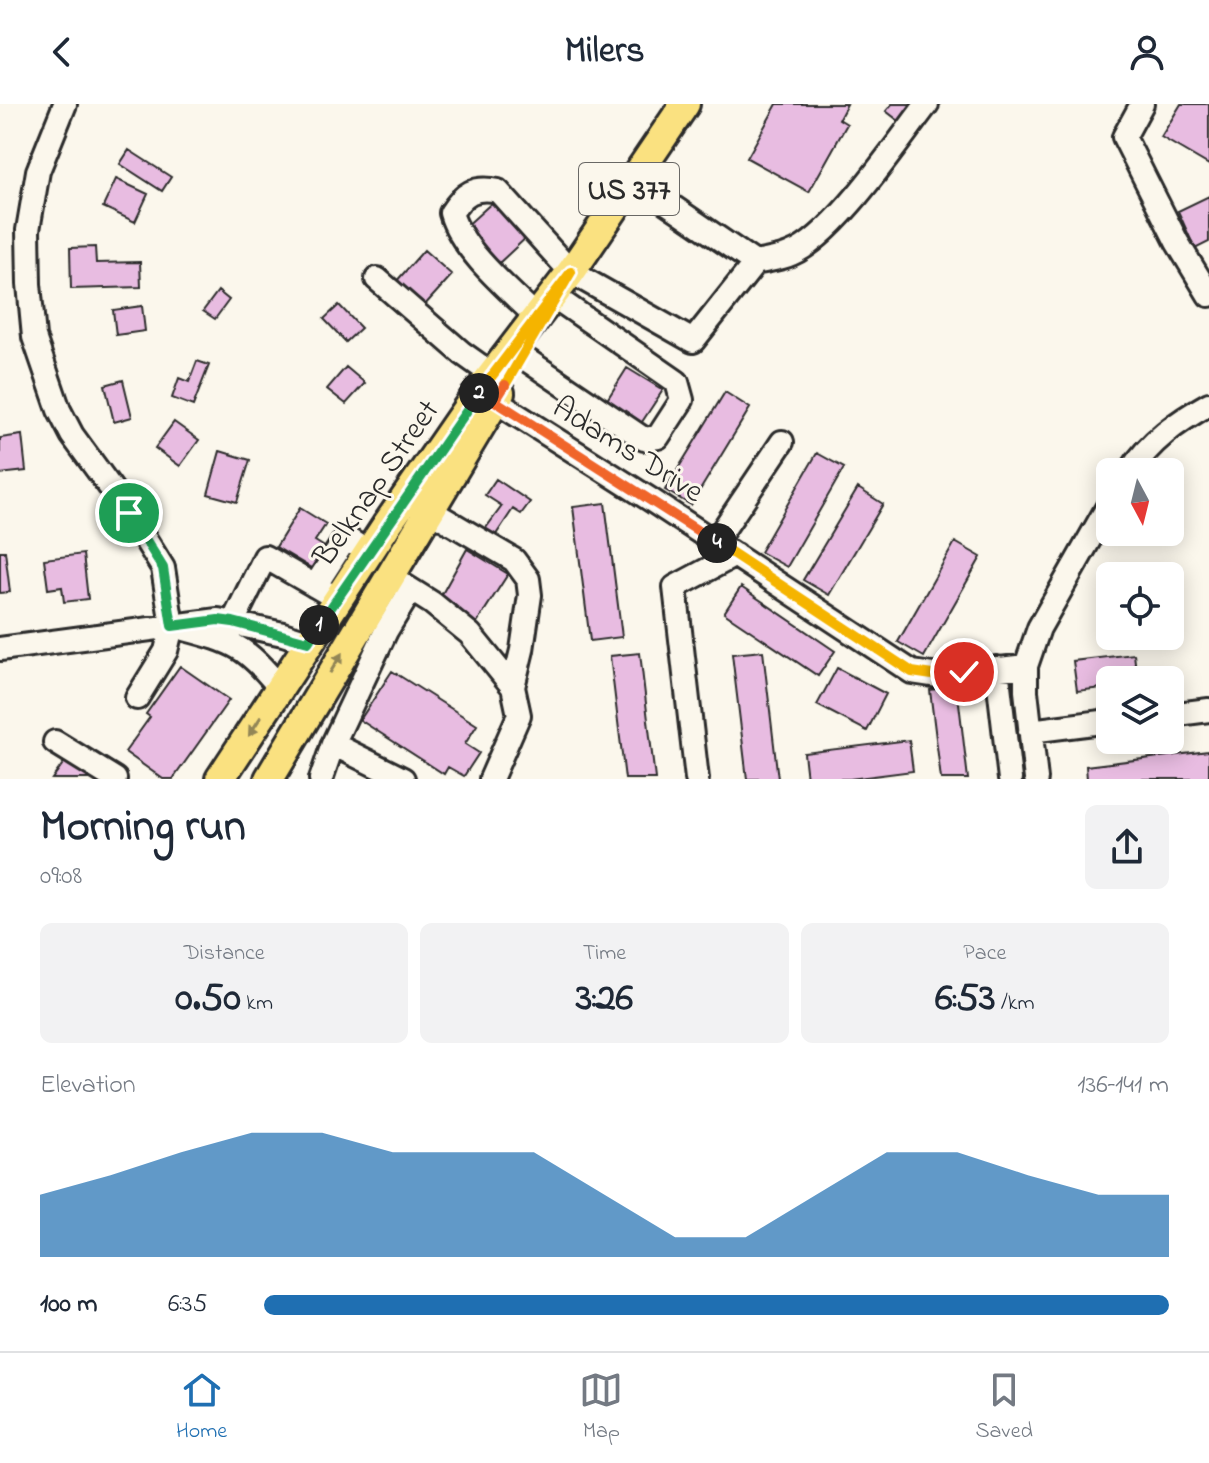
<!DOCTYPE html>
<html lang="en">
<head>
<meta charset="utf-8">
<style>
  :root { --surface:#fff; --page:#f2f2f3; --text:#1f2937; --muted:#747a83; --line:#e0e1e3; --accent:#1f6fb2 }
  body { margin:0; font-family:"Indie Flower",sans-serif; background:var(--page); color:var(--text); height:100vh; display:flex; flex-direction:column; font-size:30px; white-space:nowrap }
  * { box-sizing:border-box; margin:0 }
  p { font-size:26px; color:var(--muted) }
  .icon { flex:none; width:44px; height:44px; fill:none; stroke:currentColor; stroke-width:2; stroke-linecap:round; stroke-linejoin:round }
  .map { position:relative; height:675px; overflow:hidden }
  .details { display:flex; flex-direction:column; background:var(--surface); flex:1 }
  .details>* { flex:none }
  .needle { width:52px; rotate:173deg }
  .tools { position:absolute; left:1096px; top:354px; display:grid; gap:16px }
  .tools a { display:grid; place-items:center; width:88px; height:88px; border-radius:12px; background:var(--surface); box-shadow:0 4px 20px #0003; font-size:40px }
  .pin { position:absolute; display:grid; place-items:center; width:68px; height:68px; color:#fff; margin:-34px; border:4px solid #fff; border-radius:50%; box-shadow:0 2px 8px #0007 }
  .km { position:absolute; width:40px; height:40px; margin:-20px; border-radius:50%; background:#222; color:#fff; font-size:22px; line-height:40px; text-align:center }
  .round { display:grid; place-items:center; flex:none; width:84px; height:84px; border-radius:12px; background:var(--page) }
  .head { display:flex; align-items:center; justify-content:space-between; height:136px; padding:0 40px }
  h1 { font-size:44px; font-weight:700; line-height:60px }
  .figures { display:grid; grid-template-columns:repeat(3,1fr); gap:12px; height:136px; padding:8px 40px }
  .figures div { display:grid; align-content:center; border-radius:12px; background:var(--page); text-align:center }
  .figures b { font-size:40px; font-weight:700 }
  .figures small { font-size:22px; font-weight:400 }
  .figures p { font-size:22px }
  .chart { height:224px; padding:16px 40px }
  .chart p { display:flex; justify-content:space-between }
  .chart svg { width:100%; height:144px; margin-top:8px; fill:var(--accent); opacity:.7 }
  ul { padding:0 40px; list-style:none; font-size:26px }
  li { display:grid; grid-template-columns:128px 96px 1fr; align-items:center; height:60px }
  li i { height:20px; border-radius:10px; background:var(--accent) }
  header { display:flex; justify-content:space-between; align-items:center; height:104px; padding:0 40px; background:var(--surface); font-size:36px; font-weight:700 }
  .menu { display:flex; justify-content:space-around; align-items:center; height:112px; border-top:2px solid var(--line); background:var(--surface); font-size:22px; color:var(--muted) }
  .menu a { display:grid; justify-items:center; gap:4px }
  .menu .on { color:var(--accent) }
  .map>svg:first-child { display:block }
</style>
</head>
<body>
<header><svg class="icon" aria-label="back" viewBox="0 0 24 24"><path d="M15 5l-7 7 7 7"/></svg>Milers<svg class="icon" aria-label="person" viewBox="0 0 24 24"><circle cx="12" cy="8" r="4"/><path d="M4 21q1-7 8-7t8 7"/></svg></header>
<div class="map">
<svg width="1209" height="675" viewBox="0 0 1209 675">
  <rect width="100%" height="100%" fill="#fbf7ec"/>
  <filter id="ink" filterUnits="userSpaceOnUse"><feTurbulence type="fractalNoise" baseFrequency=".0125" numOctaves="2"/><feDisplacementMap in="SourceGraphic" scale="16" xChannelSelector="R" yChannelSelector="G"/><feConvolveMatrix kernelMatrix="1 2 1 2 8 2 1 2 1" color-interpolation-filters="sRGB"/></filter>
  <g filter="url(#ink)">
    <!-- building -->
    <path fill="#e8bce1" stroke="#2b2b2b" stroke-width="2" d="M 777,0 L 847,0 L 839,15 L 847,20 L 809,88 L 747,54 Z
      M 892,0 L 913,0 L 899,17 L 886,7 Z
      M 1181,0 L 1209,0 L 1209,61 L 1161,33 Z
      M 129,46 L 171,73 L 162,87 L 120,60 Z
      M 116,75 L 148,90 L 135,118 L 103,103 Z
      M 1209,92 L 1209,138 L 1195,145 L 1178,107 Z
      M 495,96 L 529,131 L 498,160 L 464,124 Z
      M 95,143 L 96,159 L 140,158 L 141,183 L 71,185 L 70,144 Z
      M 424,146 L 452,171 L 423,203 L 395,179 Z
      M 218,187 L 229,196 L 215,215 L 203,207 Z
      M 339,201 L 361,224 L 346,238 L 324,215 Z
      M 142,202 L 145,227 L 116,231 L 113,206 Z
      M 197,257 L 209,261 L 193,302 L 172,294 L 179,274 L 189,278 Z
      M 346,263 L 365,279 L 346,300 L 327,285 Z
      M 627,264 L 663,286 L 640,321 L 605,299 Z
      M 123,276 L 132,313 L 114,318 L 105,281 Z
      M 725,288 L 750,304 L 691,401 L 665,386 Z
      M 174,318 L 199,336 L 180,362 L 155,344 Z
      M 22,331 L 26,367 L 0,370 L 0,334 Z
      M 220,347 L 250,356 L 237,398 L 208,390 Z
      M 817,349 L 844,364 L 787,463 L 760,448 Z
      M 496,375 L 530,398 L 521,410 L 513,405 L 493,435 L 483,428 L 502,402 L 485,391 Z
      M 858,384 L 883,400 L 829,491 L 803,476 Z
      M 605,399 L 622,533 L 590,537 L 573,403 Z
      M 300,404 L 326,420 L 315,437 L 331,447 L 318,468 L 276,443 Z
      M 955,438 L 981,453 L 924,553 L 898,538 Z
      M 467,445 L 508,470 L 474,523 L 437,499 Z
      M 0,447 L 5,447 L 10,488 L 0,489 Z
      M 83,450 L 88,495 L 64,498 L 62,483 L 48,485 L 44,455 Z
      M 741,483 L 835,547 L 818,572 L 724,509 Z
      M 763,547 L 778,675 L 747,675 L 732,550 Z
      M 640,549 L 655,675 L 625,675 L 610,552 Z
      M 1134,550 L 1137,576 L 1110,576 L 1110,583 L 1077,587 L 1073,557 Z
      M 180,562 L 229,596 L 173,675 L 163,675 L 125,648 L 150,613 L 146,610 Z
      M 837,564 L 886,590 L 867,627 L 817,601 Z
      M 392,567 L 477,621 L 465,640 L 479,649 L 464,672 L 448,663 L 444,670 L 360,616 Z
      M 957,582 L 968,675 L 941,675 L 930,586 Z
      M 909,636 L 913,667 L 850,675 L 807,675 L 804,649 Z
      M 1209,647 L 1209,675 L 1087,675 L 1086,662 Z
      M 65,657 L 91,675 L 52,675 Z"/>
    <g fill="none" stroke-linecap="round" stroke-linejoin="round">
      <defs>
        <path id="minor" d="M 65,0 L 38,67 L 28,126 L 29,180 L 34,233 L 59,306 L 72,331 L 129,409 L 163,464 L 172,522 L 166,547 L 137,594
          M 1142,0 L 1124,33 L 1177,138 L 1209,191
          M 755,159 C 767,156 780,155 791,150 C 835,132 896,40 927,0
          M 377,175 L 462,249 L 493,271
          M 537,213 C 509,186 462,147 451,109 C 464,89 474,82 498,87 L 571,168 L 693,237 L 755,159 L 635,77
          M 521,252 L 644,335 L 658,333 L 682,296 L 677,278 L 556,194
          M 495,297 L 651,396 L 912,568 L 939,572 L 1026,562
          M 1130,368 C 1150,337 1177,318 1209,300
          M 429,406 L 514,456 L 528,475 L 530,491 L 522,546 L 513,583
          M 715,438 L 782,338
          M 389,472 L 432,499 L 470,530 L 513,583 L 519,611 L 491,675
          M 315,482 L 346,434 L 368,448
          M 233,518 L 265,453 L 336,494
          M 185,525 C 234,538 247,543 279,583
          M 0,545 L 218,516 L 283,530 L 308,538
          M 997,564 L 1010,675
          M 1170,611 L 1209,606
          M 1030,627 L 1110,617
          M 55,638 L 115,675
          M 321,675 L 333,640
          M 403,675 L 333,640 L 386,527 L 411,486
          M 697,675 L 675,483 L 735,451
          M 1036,675 L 1026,587 L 1026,562 L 1039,524 L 1110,399"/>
        <path id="major" d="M 220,675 L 386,422 L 475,293 L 571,168 L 685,0
          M 269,675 L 500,289"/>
      </defs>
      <!-- minor casing -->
      <use href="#minor" stroke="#2b2b2b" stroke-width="28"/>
      <!-- major casing -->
      <use href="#major" stroke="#2b2b2b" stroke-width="34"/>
      <!-- minor -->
      <use href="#minor" stroke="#fbf7ec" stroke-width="22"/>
      <!-- major -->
      <use href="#major" stroke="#fae180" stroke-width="28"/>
    </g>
    <!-- one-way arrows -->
    <defs><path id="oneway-solid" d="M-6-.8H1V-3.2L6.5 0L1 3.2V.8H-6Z" transform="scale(2)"/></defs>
    <g fill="#928656">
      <use href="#oneway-solid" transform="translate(336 559) rotate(-59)"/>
      <use href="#oneway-solid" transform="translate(255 622) rotate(123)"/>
    </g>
  </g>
  <g fill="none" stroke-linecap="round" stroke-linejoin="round" filter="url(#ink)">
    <defs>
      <path id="split-1" d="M 129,409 L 163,464 L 172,522 L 218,516 L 233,518 L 308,538 L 319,521"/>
      <path id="split-2" d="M 319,521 L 479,289"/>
      <path id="split-3" d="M 479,289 L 571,168 L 505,281"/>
      <path id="split-4" d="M 505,281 L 495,297 L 717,439"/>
      <path id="split-5" d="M 717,439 L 912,568 L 939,572 L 964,568"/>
    </defs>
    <!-- split-1 casing -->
    <use href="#split-1" stroke="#fff" stroke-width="16"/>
    <!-- split-2 casing -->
    <use href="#split-2" stroke="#fff" stroke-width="16"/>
    <!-- split-3 casing -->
    <use href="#split-3" stroke="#fff" stroke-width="16"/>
    <!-- split-4 casing -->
    <use href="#split-4" stroke="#fff" stroke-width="16"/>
    <!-- split-5 casing -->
    <use href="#split-5" stroke="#fff" stroke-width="16"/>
    <!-- split-1 -->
    <use href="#split-1" stroke="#22a559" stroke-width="10"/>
    <!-- split-2 -->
    <use href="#split-2" stroke="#22a559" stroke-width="10"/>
    <!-- split-3 -->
    <use href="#split-3" stroke="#f5b400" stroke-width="10"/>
    <!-- split-4 -->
    <use href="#split-4" stroke="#f0652b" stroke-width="10"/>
    <!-- split-5 -->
    <use href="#split-5" stroke="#f5b400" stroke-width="10"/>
  </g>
  <g text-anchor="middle" stroke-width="6" stroke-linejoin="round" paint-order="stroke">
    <!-- shield labels -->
    <rect fill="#fbf7ec" stroke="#696865" stroke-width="2" x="579" y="59" width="100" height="52" rx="6"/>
    <g font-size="30" font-weight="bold" fill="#2b2b2b">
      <text x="629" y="95">US 377</text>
    </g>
    <!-- street labels -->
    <g font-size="32" fill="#2b2b2b" stroke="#fbf7ec">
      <text transform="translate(629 344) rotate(32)" y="11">Adams Drive</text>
      <text transform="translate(375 378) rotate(-55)" y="11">Belknap Street</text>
    </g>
  </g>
</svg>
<div class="tools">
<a><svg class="needle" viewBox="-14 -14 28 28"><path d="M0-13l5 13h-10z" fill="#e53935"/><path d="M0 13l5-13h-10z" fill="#747a83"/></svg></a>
<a><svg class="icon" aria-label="locate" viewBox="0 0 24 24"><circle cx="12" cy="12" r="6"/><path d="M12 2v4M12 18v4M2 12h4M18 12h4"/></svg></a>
<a><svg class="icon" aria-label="layers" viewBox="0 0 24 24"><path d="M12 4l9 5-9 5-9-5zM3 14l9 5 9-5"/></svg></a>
</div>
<div class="pin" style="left:129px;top:409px;background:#1e9e55"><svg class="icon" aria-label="arrive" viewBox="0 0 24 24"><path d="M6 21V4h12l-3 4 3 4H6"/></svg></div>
<div class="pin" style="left:964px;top:568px;background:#d93025"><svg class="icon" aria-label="check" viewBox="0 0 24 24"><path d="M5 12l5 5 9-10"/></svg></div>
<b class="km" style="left:319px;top:521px">1</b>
<b class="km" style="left:479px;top:289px">2</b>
<b class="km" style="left:717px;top:439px">4</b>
</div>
<section class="details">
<div class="head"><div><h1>Morning run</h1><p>09:08</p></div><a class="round"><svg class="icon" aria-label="share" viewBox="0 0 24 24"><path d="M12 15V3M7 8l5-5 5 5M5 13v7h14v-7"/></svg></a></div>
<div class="figures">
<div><p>Distance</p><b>0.50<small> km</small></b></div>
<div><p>Time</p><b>3:26</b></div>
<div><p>Pace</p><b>6:53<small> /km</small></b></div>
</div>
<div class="chart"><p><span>Elevation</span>136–141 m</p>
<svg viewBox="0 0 160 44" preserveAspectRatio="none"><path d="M0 44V25L10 19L20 12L30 6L40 6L50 12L60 12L70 12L80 25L90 38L100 38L110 25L120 12L130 12L140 19L150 25L160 25V44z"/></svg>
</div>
<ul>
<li><b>100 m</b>6:35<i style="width:100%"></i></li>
</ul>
</section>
<nav class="menu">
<a class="on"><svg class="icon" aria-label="home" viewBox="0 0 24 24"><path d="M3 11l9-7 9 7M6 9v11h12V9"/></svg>Home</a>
<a><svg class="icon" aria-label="map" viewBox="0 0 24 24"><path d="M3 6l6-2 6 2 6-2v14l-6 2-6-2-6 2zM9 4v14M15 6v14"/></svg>Map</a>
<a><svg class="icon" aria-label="saved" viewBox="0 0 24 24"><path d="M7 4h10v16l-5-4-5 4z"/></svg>Saved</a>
</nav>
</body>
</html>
